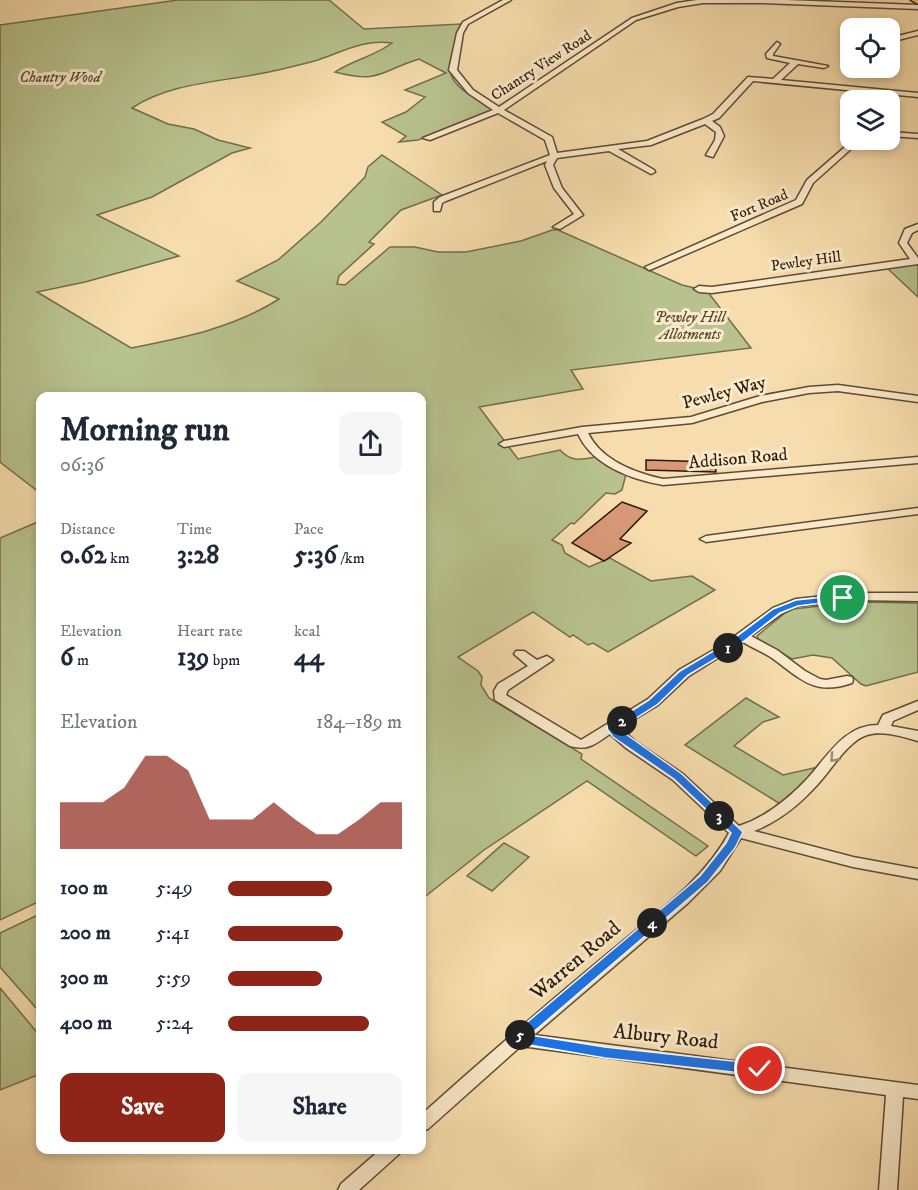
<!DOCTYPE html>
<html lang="en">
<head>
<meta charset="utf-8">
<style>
  :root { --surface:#fff; --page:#f6f6f7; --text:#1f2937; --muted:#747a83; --accent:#8f2418 }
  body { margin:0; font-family:"IM FELL DW Pica",serif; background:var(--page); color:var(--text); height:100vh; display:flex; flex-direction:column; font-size:22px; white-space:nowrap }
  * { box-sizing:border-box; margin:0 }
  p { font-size:20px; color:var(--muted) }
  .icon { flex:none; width:33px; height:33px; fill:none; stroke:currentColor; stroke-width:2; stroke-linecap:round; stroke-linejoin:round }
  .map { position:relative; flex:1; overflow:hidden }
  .side { position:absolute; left:36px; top:392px; width:390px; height:762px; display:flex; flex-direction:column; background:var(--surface); border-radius:12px; box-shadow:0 3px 9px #0003 }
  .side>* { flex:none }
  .buttons { position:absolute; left:840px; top:18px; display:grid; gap:12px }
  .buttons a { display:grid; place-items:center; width:60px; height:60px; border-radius:12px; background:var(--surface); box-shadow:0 3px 9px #0003; font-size:30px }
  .pin { position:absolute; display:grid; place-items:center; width:51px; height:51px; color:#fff; margin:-26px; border:3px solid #fff; border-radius:50%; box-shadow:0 2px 6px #0007 }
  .km { position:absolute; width:30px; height:30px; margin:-15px; border-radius:50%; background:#222; color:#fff; font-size:16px; line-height:30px; text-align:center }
  .round { display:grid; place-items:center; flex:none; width:63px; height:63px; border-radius:12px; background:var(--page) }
  .head { display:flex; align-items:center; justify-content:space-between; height:102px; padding:0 24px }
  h1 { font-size:33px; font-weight:800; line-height:45px }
  .metrics { display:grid; grid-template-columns:repeat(3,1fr); gap:9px; height:102px; padding:6px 24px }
  .metrics div { display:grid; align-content:center }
  .metrics b { font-size:26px; font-weight:800 }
  .metrics small { font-size:16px; font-weight:400 }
  .metrics p { font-size:16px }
  .chart { height:168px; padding:12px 24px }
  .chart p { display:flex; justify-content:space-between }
  .chart svg { width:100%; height:108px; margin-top:6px; fill:var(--accent); opacity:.7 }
  .action { display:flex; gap:12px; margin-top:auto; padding:12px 24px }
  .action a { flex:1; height:69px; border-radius:12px; background:var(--accent); color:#fff; font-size:24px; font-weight:800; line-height:69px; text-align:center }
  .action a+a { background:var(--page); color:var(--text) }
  ul { padding:0 24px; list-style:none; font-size:20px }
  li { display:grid; grid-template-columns:96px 72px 1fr; align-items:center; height:45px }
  li i { height:15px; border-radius:8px; background:var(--accent) }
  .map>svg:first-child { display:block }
</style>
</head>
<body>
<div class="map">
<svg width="918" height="1190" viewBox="0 0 918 1190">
  <rect width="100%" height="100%" fill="#f7ddad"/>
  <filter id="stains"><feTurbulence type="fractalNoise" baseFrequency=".00333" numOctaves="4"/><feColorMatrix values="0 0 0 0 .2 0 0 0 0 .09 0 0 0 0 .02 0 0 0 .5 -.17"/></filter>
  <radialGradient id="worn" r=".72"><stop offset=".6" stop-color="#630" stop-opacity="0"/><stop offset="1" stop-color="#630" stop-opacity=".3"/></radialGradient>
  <!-- green -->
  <path fill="#b7c28e" stroke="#726e4c" stroke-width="1.5" d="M 178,0 L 329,0 L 364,29 L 461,24 C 456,32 457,42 455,51 C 453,56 450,60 450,65 C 448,89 479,98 494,110 L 418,140 L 399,142 L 406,136 L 382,122 L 406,112 L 425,97 L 405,90 L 446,73 L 419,59 C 380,71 380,84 335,72 C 353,60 375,56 392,43 C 365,39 344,51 318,60 C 303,64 288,68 273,71 C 227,82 173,81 132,108 L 168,124 L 194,129 L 218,140 L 250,148 L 232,153 L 152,197 L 97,215 L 179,256 L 85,282 L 37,292 L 131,348 C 182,338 234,328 279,299 L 237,281 L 278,260 L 321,222 L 365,177 L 368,167 L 382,155 L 442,195 L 401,210 L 369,242 L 374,244 L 339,276 L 337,284 L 345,285 L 390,247 L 415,247 L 438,252 L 466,252 L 521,241 L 552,230 L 558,230 L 682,285 L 707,291 L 751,348 L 571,370 L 583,389 L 479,407 L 518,459 L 560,450 C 571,462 581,460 595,457 L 626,474 L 622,490 L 615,494 L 606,493 L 574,524 L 571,523 L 552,540 L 562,545 L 565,553 L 589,567 L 610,558 L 651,581 L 692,576 L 715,590 L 608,652 L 593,643 L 588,645 L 573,635 L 570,637 L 533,612 L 458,657 L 478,671 L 482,677 L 481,685 L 489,698 L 582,754 L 581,759 L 708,846 L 696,856 L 587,781 L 484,850 L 422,899 L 422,396 L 40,396 L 40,493 L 0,462 L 0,25 Z
    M 918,263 L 918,297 L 887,268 Z
    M 40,521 L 40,901 L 0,920 L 0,538 Z
    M 857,602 L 918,603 L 918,672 L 866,686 L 861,684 L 832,658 L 813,655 L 792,659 L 759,640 L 757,636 L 785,613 L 793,609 Z
    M 746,698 L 779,717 L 763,722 L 734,746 L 783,775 L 827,765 L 785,807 L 685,745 Z
    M 504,843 L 529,857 L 492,891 L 467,876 Z
    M 40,914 L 40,1007 L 37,1009 L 0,967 L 0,933 Z
    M 0,988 L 40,1036 L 40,1074 L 0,1090 Z"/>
  <!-- building -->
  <path fill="#d89877" stroke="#2c1a09" stroke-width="1.5" d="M 646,460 L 715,462 L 716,472 L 646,470 Z
    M 622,502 L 647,511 L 620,539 L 631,543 L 604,561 L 572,543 Z"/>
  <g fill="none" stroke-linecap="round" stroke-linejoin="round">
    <defs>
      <path id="street" d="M 503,0 L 511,0 L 468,24 L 463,33 L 457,70 L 473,90 L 499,107 L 632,18 L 677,3 L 697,0 L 786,0 L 918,5 L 918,9 L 762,3 L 703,3 L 678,7 L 636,20 L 504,110 L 552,137 L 557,153 L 647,141 L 703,119 L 713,114 L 748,77 L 773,79 L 790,63 L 767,58 L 766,54 L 777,42 L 780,44 L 773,54 L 773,56 L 828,66 L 824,68 L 798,64 L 781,80 L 918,93 L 918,97 L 753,81 L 719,118 L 712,121 L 720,127 L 724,136 L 713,157 L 706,155 L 715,140 L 716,132 L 705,124 L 651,145 L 618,149 L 654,170 L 655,172 L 651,174 L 609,151 L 557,158 L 553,165 L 562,188 L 583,215 L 560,229 L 553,227 L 574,214 L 554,188 L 545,165 L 547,161 L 446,201 L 442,203 L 440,211 L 434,211 L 434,202 L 440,197 L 550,155 L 545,140 L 498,113 L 430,140 L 423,138 L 493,110 L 468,93 L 449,70 L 457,33 L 463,22 Z
        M 918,31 L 918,35 L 890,42 L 890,38 Z
        M 890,132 L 918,134 L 918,138 L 890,136 Z
        M 853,140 L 861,140 L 813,183 L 802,204 L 652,269 L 649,270 L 645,267 L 796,200 L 807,180 Z
        M 918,224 L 918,230 L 912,233 L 907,243 L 918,258 L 918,264 L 712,293 L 699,292 L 694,289 L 699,286 L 712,287 L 910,259 L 899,243 L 905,229 Z
        M 838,385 L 918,396 L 918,402 L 838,391 L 809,393 L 762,402 L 692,423 L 588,433 C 601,460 635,473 663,479 L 918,457 L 918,463 L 663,485 C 631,479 593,466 578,434 L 504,447 L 499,444 L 504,441 L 582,427 L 691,417 L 760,396 L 809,387 Z
        M 918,508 L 918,514 L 706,542 L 700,539 L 706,536 Z
        M 860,593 L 918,593 L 918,601 L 856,600 L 854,597 L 856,594 Z
        M 843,594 L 847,595 L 849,598 L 847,601 L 798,606 L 781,614 L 751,636 L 777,650 L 805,671 L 820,679 L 826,680 L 847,676 L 852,677 L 853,680 L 852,683 C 814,696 801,679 772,658 C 763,652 752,648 743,642 L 689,676 L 658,705 L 620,728 L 636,742 L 683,774 L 739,826 C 766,817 788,799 807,779 C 828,756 844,725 878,725 L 883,715 L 918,701 L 918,710 L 893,721 L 891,726 L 918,731 L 918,741 C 903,737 883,730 867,735 C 849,740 831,770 818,784 C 800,804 780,821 754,831 L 853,857 L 918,869 L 918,879 L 853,867 L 741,838 L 720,871 L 688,903 L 534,1035 L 918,1085 L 918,1099 L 903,1097 L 897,1190 L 879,1190 L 886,1095 L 521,1046 L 428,1129 L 422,1131 L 422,1114 C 484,1058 546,1005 611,951 C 653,915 702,883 729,833 L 673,780 L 626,748 L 610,734 C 595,744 589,751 570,746 L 495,700 L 494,691 L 498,684 L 528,666 L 514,654 L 516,651 L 524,651 L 537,660 L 547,656 L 553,660 L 508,690 L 506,695 L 581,740 L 648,699 L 679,670 L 724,644 L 773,608 L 796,599 Z
        M 381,1149 L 402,1149 L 399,1154 L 359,1190 L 338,1190 L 341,1184 Z"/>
      <path id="primary" d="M 911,0 L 918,0 L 918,4 Z"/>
    </defs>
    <!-- street casing -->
    <use href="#street" stroke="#5f4b32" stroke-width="3"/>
    <!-- primary casing -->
    <use href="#primary" stroke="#2c1a09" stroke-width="3"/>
    <!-- street -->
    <use href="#street" fill="#fae9ca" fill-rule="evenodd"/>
    <!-- primary -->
    <use href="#primary" fill="#ecbe76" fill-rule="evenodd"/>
  </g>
  <!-- one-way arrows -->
  <defs><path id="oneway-chevron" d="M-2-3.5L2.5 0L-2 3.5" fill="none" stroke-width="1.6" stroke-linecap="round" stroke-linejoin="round" transform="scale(1.5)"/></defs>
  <use stroke="#9d8c73" href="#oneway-chevron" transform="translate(834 758) rotate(132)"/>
  <!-- route -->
  <path fill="#1a73e8" stroke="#fff" stroke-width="1.5" d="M 843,595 L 846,596 L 846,600 L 798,606 L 780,613 L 739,645 L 688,675 L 657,705 L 619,729 L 682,774 L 743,832 L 735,848 L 708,882 L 530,1035 L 605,1047 L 760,1064 L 765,1065 L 767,1069 L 765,1073 L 760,1075 L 605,1058 L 512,1042 L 510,1039 L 512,1035 L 700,876 L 726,843 L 731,833 L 674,779 L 613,737 L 607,729 L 608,726 L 649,700 L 680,671 L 732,640 L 773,609 L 796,600 Z"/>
  <g text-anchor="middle" stroke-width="6" stroke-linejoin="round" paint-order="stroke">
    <!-- far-street labels -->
    <g font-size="15" fill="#2c1a09" stroke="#fae9ca">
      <text transform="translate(541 65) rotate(-33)" y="5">Chantry View Road</text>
      <text transform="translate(759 205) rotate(-23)" y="5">Fort Road</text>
      <text transform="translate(806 261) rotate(-8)" y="5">Pewley Hill</text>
    </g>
    <!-- far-park labels -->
    <g font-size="15" font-style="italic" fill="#564c31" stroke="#fae9ca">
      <text x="60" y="82">Chantry Wood</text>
      <text x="690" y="322">Pewley Hill<tspan x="690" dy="17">Allotments</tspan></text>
    </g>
    <!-- street labels -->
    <g font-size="18" fill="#2c1a09" stroke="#fae9ca">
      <text transform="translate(724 392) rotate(-15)" y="6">Pewley Way</text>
      <text transform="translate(738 458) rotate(-5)" y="6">Addison Road</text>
    </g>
    <!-- near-street labels -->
    <g font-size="21" fill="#2c1a09" stroke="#fae9ca">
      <text transform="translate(575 960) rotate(-40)" y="7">Warren Road</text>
      <text transform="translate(666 1036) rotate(6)" y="7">Albury Road</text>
    </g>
  </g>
  <rect width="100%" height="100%" filter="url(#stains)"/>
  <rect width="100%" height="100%" fill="url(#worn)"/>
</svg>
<div class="buttons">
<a><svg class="icon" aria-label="locate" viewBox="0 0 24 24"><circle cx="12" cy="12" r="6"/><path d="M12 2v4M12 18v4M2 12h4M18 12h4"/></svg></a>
<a><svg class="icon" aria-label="layers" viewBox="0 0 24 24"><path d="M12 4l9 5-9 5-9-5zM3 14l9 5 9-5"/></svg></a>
</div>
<div class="pin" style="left:843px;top:598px;background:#1e9e55"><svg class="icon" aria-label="arrive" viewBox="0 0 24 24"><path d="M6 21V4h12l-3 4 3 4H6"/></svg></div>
<div class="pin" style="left:760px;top:1069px;background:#d93025"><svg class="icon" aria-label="check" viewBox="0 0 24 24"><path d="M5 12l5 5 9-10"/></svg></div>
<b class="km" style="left:728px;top:648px">1</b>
<b class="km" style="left:622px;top:721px">2</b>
<b class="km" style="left:719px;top:816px">3</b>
<b class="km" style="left:652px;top:923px">4</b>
<b class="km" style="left:520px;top:1035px">5</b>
<section class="side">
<div class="head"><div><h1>Morning run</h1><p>06:36</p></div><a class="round"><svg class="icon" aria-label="share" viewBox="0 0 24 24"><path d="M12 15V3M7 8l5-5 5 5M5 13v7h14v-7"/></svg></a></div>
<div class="metrics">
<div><p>Distance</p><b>0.62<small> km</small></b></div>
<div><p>Time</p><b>3:28</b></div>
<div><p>Pace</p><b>5:36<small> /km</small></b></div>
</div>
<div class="metrics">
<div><p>Elevation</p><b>6<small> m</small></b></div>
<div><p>Heart rate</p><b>139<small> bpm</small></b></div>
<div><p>kcal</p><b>44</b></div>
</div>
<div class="chart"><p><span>Elevation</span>184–189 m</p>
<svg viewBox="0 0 160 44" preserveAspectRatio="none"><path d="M0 44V25L10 25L20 25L30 19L40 6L50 6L60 12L70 32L80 32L90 32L100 25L110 32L120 38L130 38L140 32L150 25L160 25V44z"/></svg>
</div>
<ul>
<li><b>100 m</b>5:49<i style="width:60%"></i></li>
<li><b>200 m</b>5:41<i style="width:66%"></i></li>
<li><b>300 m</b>5:59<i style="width:54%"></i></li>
<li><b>400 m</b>5:24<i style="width:81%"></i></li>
</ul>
<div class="action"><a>Save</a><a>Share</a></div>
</section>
</div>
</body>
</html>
